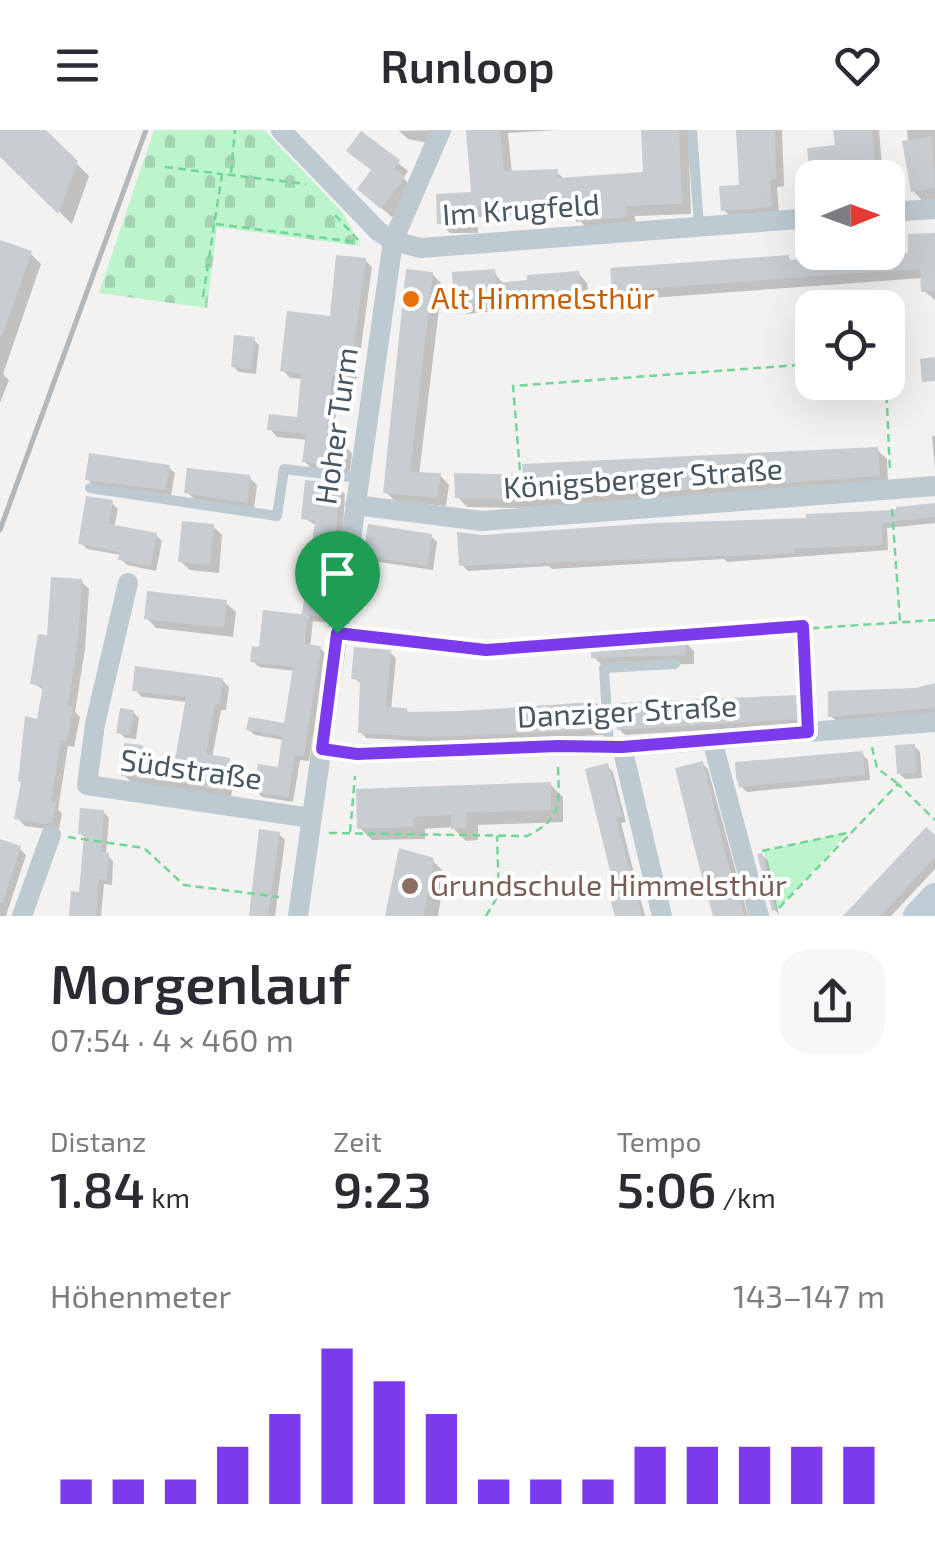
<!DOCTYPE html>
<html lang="de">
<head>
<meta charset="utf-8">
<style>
  :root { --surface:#fff; --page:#f7f7f7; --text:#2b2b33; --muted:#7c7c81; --accent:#7c3aed }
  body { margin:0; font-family:"Exo 2",sans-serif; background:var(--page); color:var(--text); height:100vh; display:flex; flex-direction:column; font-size:38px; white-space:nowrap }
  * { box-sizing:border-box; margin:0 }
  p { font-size:32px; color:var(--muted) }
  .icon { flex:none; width:55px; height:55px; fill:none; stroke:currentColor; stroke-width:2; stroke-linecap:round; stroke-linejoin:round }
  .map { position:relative; height:786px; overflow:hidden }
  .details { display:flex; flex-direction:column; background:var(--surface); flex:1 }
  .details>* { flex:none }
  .needle { width:65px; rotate:89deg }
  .controls { position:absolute; left:795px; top:30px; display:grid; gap:20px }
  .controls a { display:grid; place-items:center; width:110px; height:110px; border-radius:20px; background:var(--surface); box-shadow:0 10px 40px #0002; font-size:50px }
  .pin { position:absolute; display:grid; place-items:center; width:85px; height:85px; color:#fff; margin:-102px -42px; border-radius:50% 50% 50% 0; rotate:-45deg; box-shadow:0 0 10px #0007 }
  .pin .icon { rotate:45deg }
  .round { display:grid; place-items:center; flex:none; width:105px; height:105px; border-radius:30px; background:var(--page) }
  .headline { display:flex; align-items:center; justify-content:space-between; height:170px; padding:0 50px }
  h1 { font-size:55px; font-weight:600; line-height:75px }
  .metrics { display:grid; grid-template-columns:repeat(3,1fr); gap:15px; height:170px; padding:10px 50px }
  .metrics div { display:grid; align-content:center }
  .metrics b { font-size:50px; font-weight:600 }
  .metrics small { font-size:28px; font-weight:400 }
  .metrics p { font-size:28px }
  .chart { height:280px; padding:20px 50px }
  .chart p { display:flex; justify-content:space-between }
  .chart svg { width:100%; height:180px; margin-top:10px; stroke:var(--accent); stroke-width:6 }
  header { display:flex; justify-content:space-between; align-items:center; height:130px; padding:0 50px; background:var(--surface); font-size:45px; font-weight:600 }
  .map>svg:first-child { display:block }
</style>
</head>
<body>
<header><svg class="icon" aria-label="menu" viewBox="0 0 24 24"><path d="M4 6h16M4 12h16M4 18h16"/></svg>Runloop<svg class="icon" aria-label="heart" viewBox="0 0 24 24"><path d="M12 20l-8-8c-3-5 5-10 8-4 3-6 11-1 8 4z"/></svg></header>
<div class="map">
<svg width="935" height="786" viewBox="0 0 935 786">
  <defs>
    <pattern id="cemetery-stones" width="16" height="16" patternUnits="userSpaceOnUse" patternTransform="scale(2.5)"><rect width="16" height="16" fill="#bcf4cc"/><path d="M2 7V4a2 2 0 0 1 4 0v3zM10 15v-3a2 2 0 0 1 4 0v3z" fill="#a3d3b2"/></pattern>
  </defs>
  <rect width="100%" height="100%" fill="#f4f1f1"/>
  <!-- grass -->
  <path fill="#bcf4cc" d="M 848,702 L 777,780 L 764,721 Z"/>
  <!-- cemetery -->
  <path fill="url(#cemetery-stones)" d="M 154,0 L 264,0 L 343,83 L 361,116 L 217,97 L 207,178 L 99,163 Z"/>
  <!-- shadow -->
  <path fill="#0003" d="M 0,0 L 43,0 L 89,46 L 72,94 L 0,24 Z
    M 438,0 L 432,14 L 408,9 L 399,1 Z
    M 469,0 L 560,0 L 508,3 L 512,44 L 557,42 L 565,50 L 645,45 L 644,0 L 688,0 L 691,84 L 635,86 L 636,97 L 590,101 L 580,91 L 579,82 L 478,87 L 478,103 L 450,103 L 440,93 L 474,64 Z
    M 739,0 L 782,0 L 784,56 L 777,57 L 779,85 L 732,88 L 724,80 L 741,57 Z
    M 836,0 L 879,0 L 883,48 L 812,48 L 812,53 L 810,20 L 838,17 Z
    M 907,0 L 935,0 L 935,69 L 923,71 L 913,61 Z
    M 362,4 L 408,41 L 403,48 L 413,58 L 392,87 L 369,68 L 373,41 Z
    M 935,106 L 935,170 L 923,160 L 923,148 L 623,170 L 614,160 L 788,127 L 793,133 L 829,130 L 834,122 L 911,125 Z
    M 0,112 L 30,123 L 41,134 L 3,244 L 9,250 L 0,273 Z
    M 365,130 L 372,137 L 356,254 L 339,252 L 333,314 L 345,316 L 352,323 L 350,343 L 312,339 L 305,332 L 308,310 L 277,307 L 270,299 L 299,289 L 303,249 L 290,248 L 283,240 L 332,189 Z
    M 494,142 L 504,155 L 578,143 L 587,153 L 589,172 L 466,184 L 457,174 Z
    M 432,144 L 442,154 L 419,345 L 440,345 L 449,355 L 446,376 L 395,371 L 386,362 Z
    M 253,209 L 259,215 L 256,244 L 239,242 L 233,236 Z
    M 932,306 L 935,306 L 935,341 L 935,340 Z
    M 877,320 L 887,329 L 888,355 L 518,378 L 467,377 L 458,367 Z
    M 169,338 L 175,343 L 171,365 L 93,355 L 87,349 Z
    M 249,347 L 257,355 L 254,379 L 195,370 L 187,362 Z
    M 338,357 L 345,364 L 342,413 L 331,493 L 313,491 L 310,517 L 320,518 L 326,524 L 309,631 L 300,630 L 293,672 L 262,667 L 256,661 L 280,640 L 284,610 L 255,605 L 249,600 L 286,596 L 295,541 L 259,537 L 253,531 L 261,520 L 265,483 L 310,488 L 304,483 L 317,396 L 304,388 Z
    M 112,373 L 118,379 L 114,398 L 156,405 L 162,411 L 156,441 L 127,435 L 121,429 L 121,425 L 87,419 L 81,413 Z
    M 935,375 L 935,393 L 887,398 L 888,420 L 727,432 L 724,429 L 552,439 L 549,436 L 468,441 L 462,435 L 483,407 L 808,390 Z
    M 213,396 L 222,405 L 219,443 L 190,440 L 180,431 Z
    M 431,406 L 437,412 L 433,440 L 372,431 L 366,425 Z
    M 81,451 L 89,459 L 85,519 L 75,582 L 80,587 L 74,617 L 68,616 L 58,680 L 62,683 L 59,699 L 53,700 L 25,696 L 17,688 L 45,561 L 33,553 L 49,508 Z
    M 226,473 L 236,482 L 233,507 L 156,498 L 147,488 Z
    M 685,512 L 694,521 L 694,534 L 603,536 L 594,527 Z
    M 390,522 L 396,528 L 391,580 L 406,580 L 410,584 L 596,576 L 602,582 L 604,605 L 435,612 L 366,608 L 361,602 L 363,555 L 354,548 Z
    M 222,550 L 229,557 L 226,580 L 221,580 L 212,628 L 229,631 L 236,638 L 231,667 L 131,652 L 124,645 L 142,617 L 149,624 L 148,629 L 177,632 L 188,572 L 142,567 L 135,560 Z
    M 935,555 L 935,584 L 837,592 L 831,586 Z
    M 798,567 L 804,573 L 805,594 L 625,605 L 619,599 Z
    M 133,582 L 139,588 L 136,609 L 125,608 L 119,602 Z
    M 914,616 L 920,622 L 922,648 L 905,649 L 899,643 Z
    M 862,624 L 868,630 L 870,650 L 747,662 L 741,656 Z
    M 702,633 L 708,639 L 748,786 L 716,786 Z
    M 607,636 L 613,642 L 626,692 L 621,693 L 645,786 L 618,786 L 620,772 Z
    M 550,654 L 563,667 L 563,692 L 478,695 L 478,710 L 466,711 L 452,697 L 425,699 L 425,709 L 372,710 L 360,698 Z
    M 103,682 L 109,688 L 106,724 L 113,731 L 112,755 L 104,754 L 101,786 L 72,786 L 81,765 L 86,709 L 80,703 Z
    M 279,704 L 285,710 L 275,786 L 249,786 Z
    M 935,709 L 935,739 L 891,786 L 847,786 Z
    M 0,712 L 20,719 L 26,725 L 6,786 L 0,786 Z
    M 762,725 L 768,731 L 779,785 L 774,779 Z
    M 432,730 L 445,743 L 438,786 L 388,786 Z"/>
  <!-- building -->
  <path fill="#c8cdd2" d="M 0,0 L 46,0 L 78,31 L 58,84 L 0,27 Z
    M 466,0 L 500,0 L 504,41 L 558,39 L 558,48 L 643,42 L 641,0 L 679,0 L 682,74 L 626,76 L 627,87 L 576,92 L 575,73 L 468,77 L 469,94 L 437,94 L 436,64 L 471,62 Z
    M 736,0 L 775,0 L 776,49 L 770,49 L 772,77 L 721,81 L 719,56 L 739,55 Z
    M 833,0 L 872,0 L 876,48 L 810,48 L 807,18 L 835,15 Z
    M 361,1 L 400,30 L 394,39 L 405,47 L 381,79 L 357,59 L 371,40 L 346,21 Z
    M 932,6 L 935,58 L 911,62 L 902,11 Z
    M 935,103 L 935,161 L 921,162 L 920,139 L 612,161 L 610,138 L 789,125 L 789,130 L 826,127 L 826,122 L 908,123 L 908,104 Z
    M 0,110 L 32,121 L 2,206 L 0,205 Z
    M 336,125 L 366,128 L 349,248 L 332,246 L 326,311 L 346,313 L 343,337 L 302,332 L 306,304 L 267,300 L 269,284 L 297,287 L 301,244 L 280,241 L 287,181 L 330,186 Z
    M 406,139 L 433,142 L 410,342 L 441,343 L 437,368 L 383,363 Z
    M 495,139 L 496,153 L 527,150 L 527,145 L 579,141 L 580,163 L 454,176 L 452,142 Z
    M 234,205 L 255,207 L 251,239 L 231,237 Z
    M 935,227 L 935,251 L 922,252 L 920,229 Z
    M 878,317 L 880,346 L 685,360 L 507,369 L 455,368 L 454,343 L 523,345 L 522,334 Z
    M 89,323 L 170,335 L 165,360 L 85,350 Z
    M 187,338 L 250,345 L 247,373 L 184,363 Z
    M 305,350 L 339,354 L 336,404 L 325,487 L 302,484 L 315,391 L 301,389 Z
    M 86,366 L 113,370 L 109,394 L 157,403 L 151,436 L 118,430 L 120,422 L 78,414 Z
    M 935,373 L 935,387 L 882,393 L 883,415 L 794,419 L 794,423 L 756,425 L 459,436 L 457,402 L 483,405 L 654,393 L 806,388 L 806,384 L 896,380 L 896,377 Z
    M 182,391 L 214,394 L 210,435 L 178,432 Z
    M 368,394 L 432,404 L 427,436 L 363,426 Z
    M 51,447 L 82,449 L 78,510 L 68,576 L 73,577 L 67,611 L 61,610 L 51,672 L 56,673 L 52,692 L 44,694 L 14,689 L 21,652 L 18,652 L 25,586 L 37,589 L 43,556 L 30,554 L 38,504 L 47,505 Z
    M 147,461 L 227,470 L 224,498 L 144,489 Z
    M 263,480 L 308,485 L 305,514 L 321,516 L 304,626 L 295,625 L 288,667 L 253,662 L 258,634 L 278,637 L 282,606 L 246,600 L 249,587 L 284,593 L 293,537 L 250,532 L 252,516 L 259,517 Z
    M 686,509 L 686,525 L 591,528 L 591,512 Z
    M 354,517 L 391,520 L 386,577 L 407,578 L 407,582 L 461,581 L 592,572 L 598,574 L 599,600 L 427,607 L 358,603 L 360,550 L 351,549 Z
    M 135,536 L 223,548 L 220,574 L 215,574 L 206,624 L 230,628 L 224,661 L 179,652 L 121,646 L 124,613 L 143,615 L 142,626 L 175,630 L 186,567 L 132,561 Z
    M 935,553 L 935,578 L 828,587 L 828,561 L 915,558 Z
    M 799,565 L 800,589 L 617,600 L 615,573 Z
    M 120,578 L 134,580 L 130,605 L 116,603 Z
    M 915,614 L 917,643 L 897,644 L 895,615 Z
    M 863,621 L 865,645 L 739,657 L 736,647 L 735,632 Z
    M 703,631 L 727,730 L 745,786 L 713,786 L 699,736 L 675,638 Z
    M 608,633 L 622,686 L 616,688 L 642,786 L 615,786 L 611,772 L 617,770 L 585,639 Z
    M 551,652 L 551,680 L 466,683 L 467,698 L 451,699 L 451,685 L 413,687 L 414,697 L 357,699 L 356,659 Z
    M 80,678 L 104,680 L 101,722 L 109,723 L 107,750 L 99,749 L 96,786 L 69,786 L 71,761 L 79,762 L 84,705 L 78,704 Z
    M 926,697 L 935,705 L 935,727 L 880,786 L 843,786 Z
    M 259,699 L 280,702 L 268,786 L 249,786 Z
    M 0,709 L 21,716 L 3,773 L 0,773 Z
    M 399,718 L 434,728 L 424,786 L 385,786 Z
    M 762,723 L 775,780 L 772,781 L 757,724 Z"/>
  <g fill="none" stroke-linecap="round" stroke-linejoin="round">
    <!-- path -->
    <path stroke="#71d698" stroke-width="2.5" stroke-dasharray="8 5" stroke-linecap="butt" d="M 165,37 L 221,44
      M 231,43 L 235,0
      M 335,85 L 359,111
      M 216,94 L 356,112
      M 203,167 L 222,44 L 306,54
      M 886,252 L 890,341
      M 522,366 L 513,256 L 812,234
      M 892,379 L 900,491
      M 803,498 L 807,585
      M 358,505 L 486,520 L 935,490
      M 872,617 L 877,638 L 897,653
      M 350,702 L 355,646
      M 329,703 L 527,706 C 563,688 559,674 558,637
      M 68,707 L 144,718 L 184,755 L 279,767
      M 762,721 L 847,703
      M 779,778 L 898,654 L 935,690
      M 486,786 L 499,764 L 497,706"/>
    <!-- lane -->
    <path stroke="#becad2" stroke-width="10" d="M 692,0 L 699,96
      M 90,358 L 277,386 L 284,339 L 359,348
      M 609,617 L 604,538 L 675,534"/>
    <!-- street -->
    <path stroke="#becad2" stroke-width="20" d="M 281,0 L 378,101 L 393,111 L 421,118 L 812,88
      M 888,82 L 935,79
      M 355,375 L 482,391 L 935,356
      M 128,453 L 95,594 L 87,655 L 311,688
      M 712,610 L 759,786
      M 622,617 L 662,786
      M 322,619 L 357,624 L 558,616 L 622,617 L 935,592
      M 22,786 L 51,705
      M 298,786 L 393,111 L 441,0"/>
    <!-- secondary -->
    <path stroke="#bdccd6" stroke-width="28" d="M 917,786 L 935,767"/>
    <!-- rail -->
    <path stroke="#b2b7bc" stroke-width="5" d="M 0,400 L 146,0"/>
  </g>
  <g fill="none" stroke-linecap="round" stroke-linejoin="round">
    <defs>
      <path id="route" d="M 803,496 L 808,602 L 622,617 L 558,616 L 357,624 L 322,619 L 337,503 L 486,520 Z"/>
    </defs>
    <!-- route casing -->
    <use href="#route" stroke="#fff" stroke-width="20"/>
    <!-- route -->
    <use href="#route" stroke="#7c3aed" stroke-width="12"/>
  </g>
  <!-- markers -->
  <circle fill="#e8710a" stroke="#fff" stroke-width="4" cx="411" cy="169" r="10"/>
  <circle fill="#8d6e63" stroke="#fff" stroke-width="4" cx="410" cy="756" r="10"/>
  <g text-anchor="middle" stroke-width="8" stroke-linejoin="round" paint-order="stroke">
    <!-- street labels -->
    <g font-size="30" fill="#475761" stroke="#fff">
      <text transform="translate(521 80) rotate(-4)" y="10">Im Krugfeld</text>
      <text transform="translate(337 296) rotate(-82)" y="10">Hoher Turm</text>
      <text transform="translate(643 349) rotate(-4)" y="10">Königsberger Straße</text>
      <text transform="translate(627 582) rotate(-3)" y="10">Danziger Straße</text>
      <text transform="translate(191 640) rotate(8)" y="10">Südstraße</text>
    </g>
    <!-- food labels -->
    <g font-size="30" fill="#c56008" stroke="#fff" text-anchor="start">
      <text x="431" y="179">Alt Himmelsthür</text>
    </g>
    <!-- education labels -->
    <g font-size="30" fill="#785e54" stroke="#fff" text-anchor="start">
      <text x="430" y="766">Grundschule Himmelsthür</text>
    </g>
  </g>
</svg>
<div class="controls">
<a><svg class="needle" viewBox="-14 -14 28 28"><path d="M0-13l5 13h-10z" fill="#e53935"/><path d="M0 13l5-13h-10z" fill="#7c7c81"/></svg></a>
<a><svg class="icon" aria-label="locate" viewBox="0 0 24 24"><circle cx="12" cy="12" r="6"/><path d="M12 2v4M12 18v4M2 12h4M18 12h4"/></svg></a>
</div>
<div class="pin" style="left:337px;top:503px;background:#1e9e55"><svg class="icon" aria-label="arrive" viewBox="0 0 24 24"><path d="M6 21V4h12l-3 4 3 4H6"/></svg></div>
</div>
<section class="details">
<div class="headline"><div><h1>Morgenlauf</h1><p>07:54 · 4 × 460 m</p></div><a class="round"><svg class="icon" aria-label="share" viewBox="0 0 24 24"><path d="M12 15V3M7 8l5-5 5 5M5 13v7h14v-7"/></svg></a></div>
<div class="metrics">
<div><p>Distanz</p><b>1.84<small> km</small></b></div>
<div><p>Zeit</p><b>9:23</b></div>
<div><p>Tempo</p><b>5:06<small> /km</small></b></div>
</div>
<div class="chart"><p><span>Höhenmeter</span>143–147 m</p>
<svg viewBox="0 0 160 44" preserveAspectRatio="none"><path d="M5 44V38M15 44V38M25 44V38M35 44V30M45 44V22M55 44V6M65 44V14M75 44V22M85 44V38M95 44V38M105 44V38M115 44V30M125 44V30M135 44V30M145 44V30M155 44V30"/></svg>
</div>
</section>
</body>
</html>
